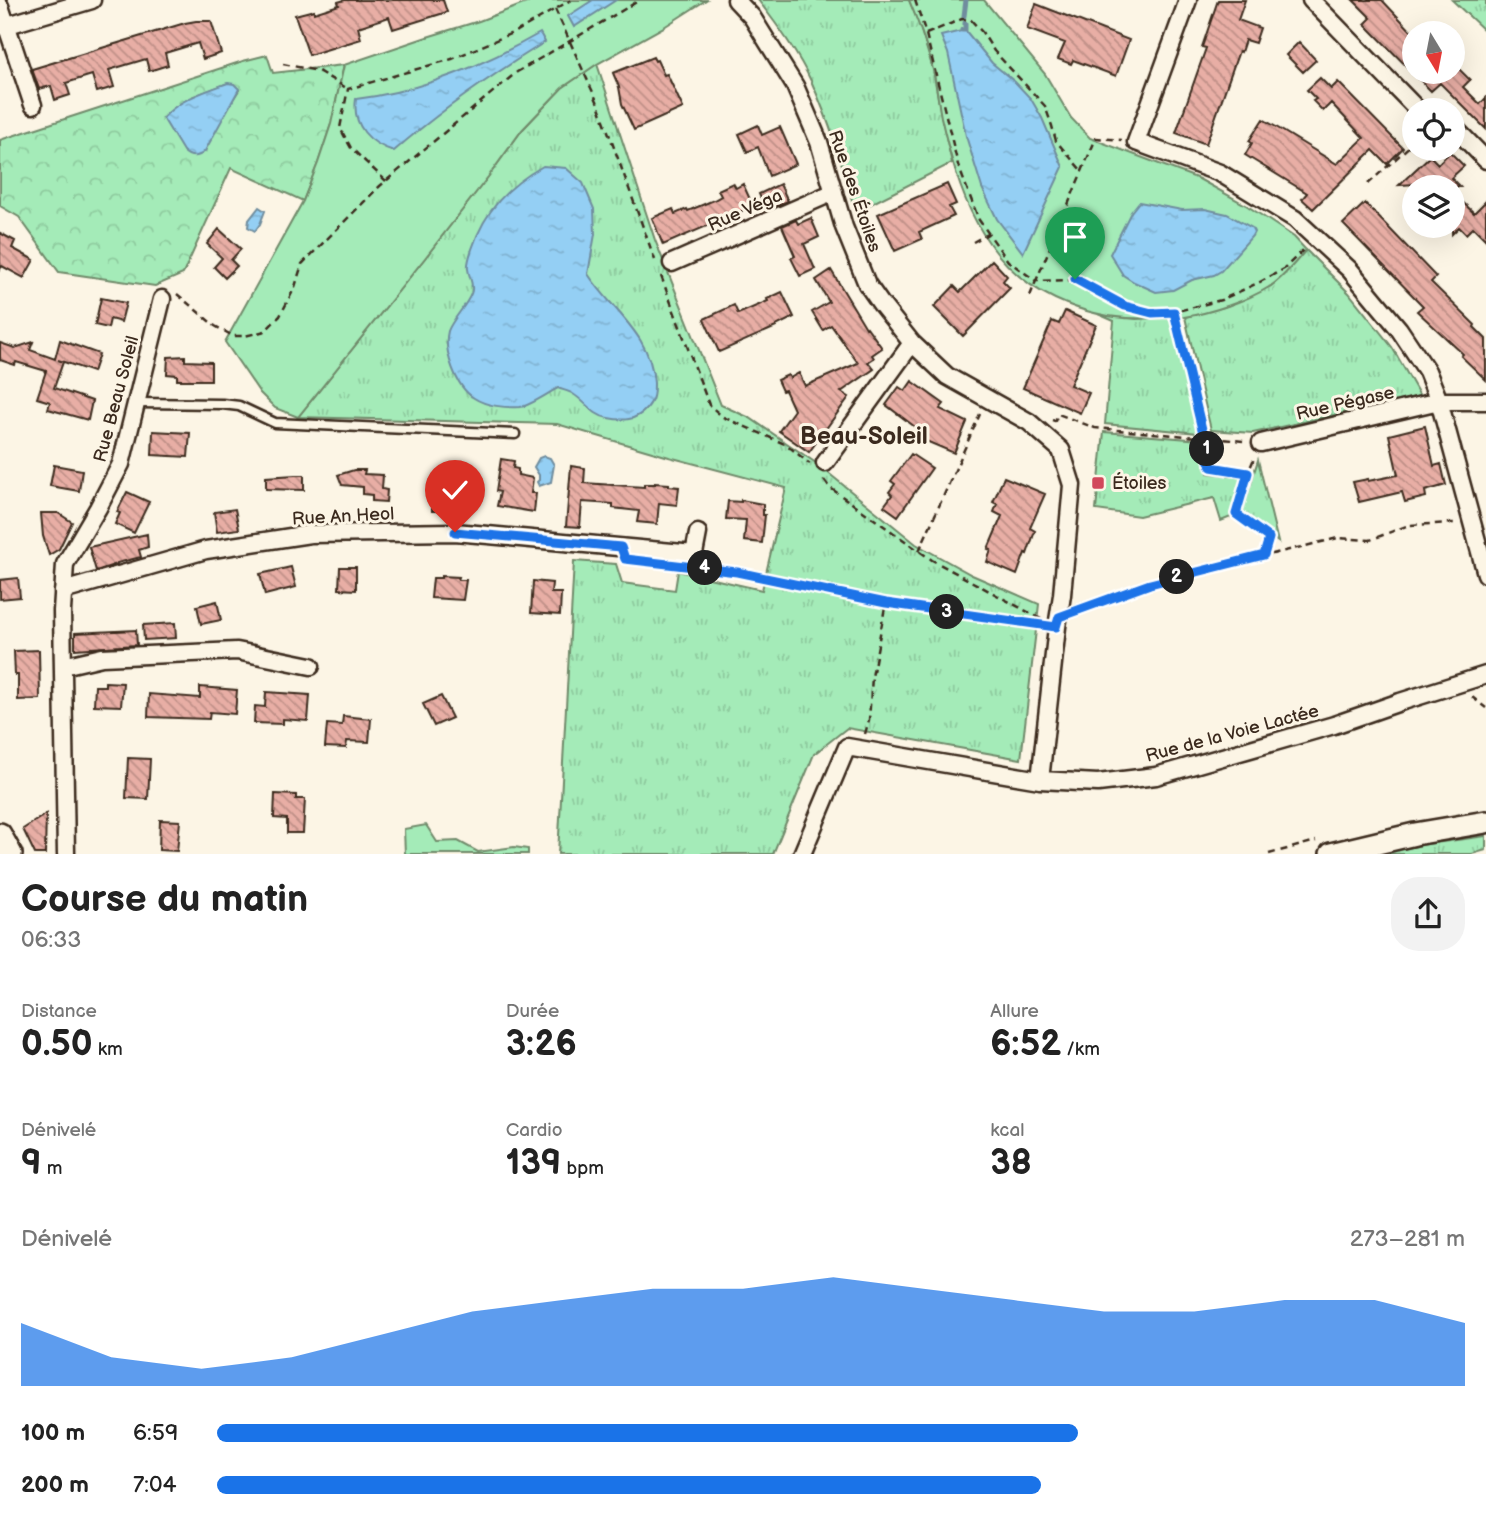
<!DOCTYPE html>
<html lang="fr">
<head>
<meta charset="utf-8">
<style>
  :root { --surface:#fff; --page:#f2f2f2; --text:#222; --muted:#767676; --accent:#1a73e8 }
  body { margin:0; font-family:"Balsamiq Sans",sans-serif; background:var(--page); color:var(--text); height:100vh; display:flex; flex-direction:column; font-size:26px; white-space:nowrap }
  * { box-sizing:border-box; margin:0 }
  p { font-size:23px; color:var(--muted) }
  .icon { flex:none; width:38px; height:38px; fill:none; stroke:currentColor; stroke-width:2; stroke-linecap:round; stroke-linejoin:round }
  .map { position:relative; height:854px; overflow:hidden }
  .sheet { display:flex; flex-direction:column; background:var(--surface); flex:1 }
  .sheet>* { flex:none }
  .needle { width:46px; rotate:170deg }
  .tools { position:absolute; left:1402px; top:21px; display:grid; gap:14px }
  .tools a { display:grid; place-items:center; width:63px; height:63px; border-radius:50%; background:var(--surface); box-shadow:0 7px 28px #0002; font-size:35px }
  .pin { position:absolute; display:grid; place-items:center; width:60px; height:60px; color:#fff; margin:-72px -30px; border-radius:50% 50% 50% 0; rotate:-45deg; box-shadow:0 0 7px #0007 }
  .pin .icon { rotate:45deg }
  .km { position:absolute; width:35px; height:35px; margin:-18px; border-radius:50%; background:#222; color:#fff; font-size:19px; line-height:35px; text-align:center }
  .round { display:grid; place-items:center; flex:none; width:74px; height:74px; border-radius:28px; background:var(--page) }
  .summary { display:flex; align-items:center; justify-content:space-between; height:119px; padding:0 21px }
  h1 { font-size:38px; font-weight:600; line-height:52px }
  .figures { display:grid; grid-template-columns:repeat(3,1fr); gap:10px; height:119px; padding:7px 21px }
  .figures div { display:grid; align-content:center }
  .figures b { font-size:35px; font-weight:600 }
  .figures small { font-size:19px; font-weight:400 }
  .figures p { font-size:19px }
  .chart { height:196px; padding:14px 21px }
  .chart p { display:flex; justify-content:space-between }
  .chart svg { width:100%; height:126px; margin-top:7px; fill:var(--accent); opacity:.7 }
  ul { padding:0 21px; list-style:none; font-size:23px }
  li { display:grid; grid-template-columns:112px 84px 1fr; align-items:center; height:52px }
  li i { height:18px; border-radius:9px; background:var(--accent) }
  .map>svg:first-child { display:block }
</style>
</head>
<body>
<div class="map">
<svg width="1486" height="854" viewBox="0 0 1486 854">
  <defs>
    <pattern id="grass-tufts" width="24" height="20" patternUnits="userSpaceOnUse" patternTransform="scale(1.75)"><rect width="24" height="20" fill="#a4ebb8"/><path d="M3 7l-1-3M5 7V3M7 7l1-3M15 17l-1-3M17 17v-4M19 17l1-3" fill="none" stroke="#8eca9e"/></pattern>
    <pattern id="forest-crowns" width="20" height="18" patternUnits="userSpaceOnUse" patternTransform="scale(1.75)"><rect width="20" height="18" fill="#a4ebb8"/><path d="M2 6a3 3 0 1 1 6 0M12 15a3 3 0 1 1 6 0" fill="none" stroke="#8eca9e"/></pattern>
    <pattern id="water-ripples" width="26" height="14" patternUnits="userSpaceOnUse" patternTransform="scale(1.75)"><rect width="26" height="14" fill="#94cff4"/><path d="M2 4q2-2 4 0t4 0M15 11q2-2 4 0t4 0" fill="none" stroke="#80b2d1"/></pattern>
    <pattern id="building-back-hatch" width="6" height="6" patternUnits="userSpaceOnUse" patternTransform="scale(1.75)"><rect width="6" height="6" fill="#e8aea5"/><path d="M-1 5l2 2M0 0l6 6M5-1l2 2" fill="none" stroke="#bd8e86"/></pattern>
  </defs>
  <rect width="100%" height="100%" fill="#fcf5e5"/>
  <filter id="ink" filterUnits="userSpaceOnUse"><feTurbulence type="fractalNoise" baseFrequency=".0143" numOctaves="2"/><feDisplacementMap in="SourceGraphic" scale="14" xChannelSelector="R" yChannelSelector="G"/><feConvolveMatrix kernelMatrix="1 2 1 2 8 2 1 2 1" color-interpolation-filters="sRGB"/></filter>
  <g filter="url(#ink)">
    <!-- grass -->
    <path fill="url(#grass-tufts)" stroke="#708a6b" stroke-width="2" d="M 758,0 L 909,0 L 918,21 L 933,69 L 941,115 L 952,163 L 855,212 C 844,168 831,125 812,83 C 798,53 778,26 758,0 Z
      M 1452,0 L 1486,0 L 1486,32 Z
      M 597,64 L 655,240 L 721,405 L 750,418 L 816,463 L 916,544 L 972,575 L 1039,604 L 1021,759 L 847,728 L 814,754 L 773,854 L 558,854 L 574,561 L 616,564 L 622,583 L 675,590 L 678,571 L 762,590 L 786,488 L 669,457 L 557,424 L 298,417 L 425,258 L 488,177 L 522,130 L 562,88 Z
      M 1306,250 L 1349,293 L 1392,347 L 1420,396 L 1253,433 L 1211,430 L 1185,317 L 1224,307 L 1271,286 Z
      M 1098,314 L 1136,319 L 1172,317 L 1199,433 L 1105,424 L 1114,321 Z
      M 1104,432 L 1201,440 L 1208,473 L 1242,476 L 1231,517 L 1221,521 L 1214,498 L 1139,516 L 1096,510 Z
      M 1258,460 L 1278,542 L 1241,514 Z
      M 1486,836 L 1486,850 L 1472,854 L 1377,854 L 1427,844 Z"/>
    <!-- forest -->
    <path fill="url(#forest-crowns)" stroke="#708a6b" stroke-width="2" fill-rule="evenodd" d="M 267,55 L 273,73 L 344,65 L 331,124 L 318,163 L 303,201 L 231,168 L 183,274 L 155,286 L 59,272 L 19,217 L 0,206 L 0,140 L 243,61 ZM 228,83 L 239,90 L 223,115 L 194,96 Z"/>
    <!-- green -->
    <path fill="#a4ebb8" stroke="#708a6b" stroke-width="2" d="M 534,0 L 706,0 L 664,27 L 597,64 L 562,88 L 522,130 L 488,177 L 425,258 L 298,417 L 275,408 L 260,393 L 225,342 L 303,201 L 318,163 L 331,124 L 344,65 L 427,37 L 479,21 Z
      M 909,0 L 984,0 L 1045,74 L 1071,118 L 1090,138 L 1199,179 L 1246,205 L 1294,237 L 1306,250 C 1296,261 1282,280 1269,287 C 1247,301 1210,313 1184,317 C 1172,318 1159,318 1147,318 C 1116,320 1083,312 1055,299 C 981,264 958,191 941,117 C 938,102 937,85 933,70 C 928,46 918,22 909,0 Z
      M 426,825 L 437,842 L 458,841 L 478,852 L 514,847 L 528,849 L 528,854 L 405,854 L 404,829 Z"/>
    <!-- water -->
    <path fill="url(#water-ripples)" stroke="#708d9e" stroke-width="2" d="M 593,0 L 616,0 L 574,27 L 568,16 Z
      M 965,30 L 992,63 L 1015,82 L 1031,99 L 1042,118 L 1063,167 L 1023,253 L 997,219 L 982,188 L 966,136 L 948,53 L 941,36 Z
      M 540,33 L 545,42 C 492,75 441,110 394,151 C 370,144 352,126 356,99 C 421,91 484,65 540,33 Z
      M 228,83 L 234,84 L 239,89 L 205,151 C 198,158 190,158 183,151 L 163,118 C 179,99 206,91 228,83 Z
      M 543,166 L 566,168 L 583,183 L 594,209 L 595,234 L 588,274 C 612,311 651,334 654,383 C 654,393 654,400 647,408 C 636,421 623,421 608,418 C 593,416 585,401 573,394 C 569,391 562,390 558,388 C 548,393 530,406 520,407 C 506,408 486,406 474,398 C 456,387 443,351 448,331 C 452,319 471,301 472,290 C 473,282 469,277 468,269 C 467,263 470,255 472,249 C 485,210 508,186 543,166 Z
      M 1139,202 L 1182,210 L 1205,209 L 1227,214 L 1252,228 L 1254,232 L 1252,236 L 1221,271 L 1214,275 L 1192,280 L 1173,290 L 1156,292 L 1134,282 L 1123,275 L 1110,254 L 1131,212 Z
      M 259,207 L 265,211 L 260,224 L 255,231 L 248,227 L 249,220 Z
      M 544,456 L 550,458 L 554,465 L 551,482 L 539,486 L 537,482 L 539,480 L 539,475 L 534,467 L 539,458 Z"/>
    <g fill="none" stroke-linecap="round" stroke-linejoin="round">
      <!-- stream -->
      <path stroke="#708d9e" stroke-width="5" d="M 964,16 L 966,0
        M 962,30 L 965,30 L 965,23"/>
    </g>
    <!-- building -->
    <path fill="url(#building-back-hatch)" stroke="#3b2a1e" stroke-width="2" d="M 345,0 L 443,0 L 447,12 L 393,29 L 389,17 L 383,19 L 358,27 L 361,39 L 309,55 L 295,15 L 314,10 L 314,13 L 339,5 L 338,2 Z
      M 1218,0 L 1245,0 L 1238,20 L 1260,28 L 1255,43 L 1245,40 L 1241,52 L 1239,51 L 1206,144 L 1176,133 L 1206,48 L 1202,47 Z
      M 1353,0 L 1382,0 L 1414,34 L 1414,72 L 1452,72 L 1452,69 L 1456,66 L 1470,80 L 1463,87 L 1480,104 L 1486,98 L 1486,129 L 1440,83 L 1431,91 L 1365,24 L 1371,18 Z
      M 1036,4 L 1129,40 L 1116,76 L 1073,60 L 1071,64 L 1058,59 L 1065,43 L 1027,29 Z
      M 196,21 L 211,21 L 221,53 L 203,59 L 198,43 L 165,53 L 168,65 L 149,71 L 146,59 L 109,70 L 114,87 L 97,92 L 92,75 L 66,83 L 70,95 L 55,100 L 51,86 L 39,89 L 32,69 L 185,23 Z
      M 1299,42 L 1316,60 L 1303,72 L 1286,55 Z
      M 653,57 L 655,61 L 657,60 L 664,75 L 667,74 L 683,108 L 634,130 L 622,104 L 619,87 L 613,73 Z
      M 1320,78 L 1331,89 L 1338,82 L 1403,148 L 1387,164 L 1373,150 L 1313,209 L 1302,199 L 1307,193 L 1245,155 L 1252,143 L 1249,141 L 1263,119 L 1337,164 L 1364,138 L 1331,103 L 1323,111 L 1313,101 L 1316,99 L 1307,90 Z
      M 758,125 L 762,135 L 780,127 L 796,164 L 769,176 L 758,147 L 747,152 L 739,134 Z
      M 1450,152 L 1464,166 L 1451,178 L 1460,187 L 1419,187 L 1416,184 L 1399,185 L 1430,156 L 1438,164 Z
      M 733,183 L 736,188 L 743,184 L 753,206 L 663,245 L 652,218 L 673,209 L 675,214 L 687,209 L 688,211 L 714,200 L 721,196 L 718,190 Z
      M 780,184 L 788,201 L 766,210 L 759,194 Z
      M 947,184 L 956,204 L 949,207 L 954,216 L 919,232 L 922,239 L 895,251 L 878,214 Z
      M 1452,192 L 1474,213 L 1486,201 L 1486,240 L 1473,227 L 1466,234 L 1459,227 L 1452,234 Z
      M 1365,203 L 1436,277 L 1431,282 L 1475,325 L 1474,327 L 1486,339 L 1486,380 L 1461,356 L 1463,354 L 1417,311 L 1423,306 L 1343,224 Z
      M 811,218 L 819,237 L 804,244 L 815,269 L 800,276 L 791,258 L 795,256 L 782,226 L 796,220 L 798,224 Z
      M 219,229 L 241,249 L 231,260 L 237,266 L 225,278 L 214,267 L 222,258 L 207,244 Z
      M 0,233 L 15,241 L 12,248 L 34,260 L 24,278 L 2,266 L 0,269 Z
      M 992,260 L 1007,276 L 1003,281 L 1010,288 L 963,336 L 934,307 L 954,286 L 960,292 Z
      M 831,270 L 866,328 L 867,327 L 882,348 L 872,355 L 874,358 L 868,362 L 874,369 L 841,392 L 849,397 L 809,452 L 779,431 L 794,410 L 785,390 L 782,391 L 777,380 L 788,375 L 790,378 L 799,373 L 805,386 L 858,363 L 831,325 L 823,330 L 812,312 L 829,302 L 816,280 Z
      M 782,292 L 794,317 L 776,326 L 776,327 L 719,352 L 704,319 L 734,305 L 738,314 L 768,301 L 767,299 Z
      M 101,298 L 126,303 L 121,322 L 110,319 L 108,328 L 95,325 Z
      M 1065,311 L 1096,325 L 1070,385 L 1089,393 L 1080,413 L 1023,388 L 1052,321 L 1059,324 Z
      M 60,340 L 99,354 L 93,372 L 58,360 L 63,362 L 54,388 L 92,401 L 88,420 L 48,409 L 50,402 L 37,398 L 46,371 L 16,362 L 15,365 L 0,360 L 0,343 L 15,348 L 33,342 L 30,350 L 55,359 Z
      M 185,356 L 185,361 L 211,362 L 211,380 L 177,380 L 177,375 L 167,374 L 168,357 Z
      M 912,381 L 944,404 L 940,409 L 967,422 L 954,453 L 919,438 L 923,433 L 886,405 L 899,387 L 905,391 Z
      M 1425,426 L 1434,466 L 1441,464 L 1446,485 L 1425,491 L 1426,497 L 1405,502 L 1402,492 L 1359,502 L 1353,482 L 1368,479 L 1368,481 L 1398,475 L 1389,435 Z
      M 153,431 L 190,433 L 188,457 L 152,455 Z
      M 911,454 L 932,468 L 898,516 L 884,506 L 892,495 L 889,492 L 895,484 L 891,481 Z
      M 501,459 L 514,461 L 513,468 L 518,469 L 518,475 L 533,478 L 531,493 L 536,493 L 534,512 L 497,506 L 500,492 L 496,491 Z
      M 54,465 L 82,470 L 79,491 L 50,486 Z
      M 571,466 L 585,468 L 584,483 L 644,487 L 644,484 L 655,484 L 655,483 L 669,484 L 669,486 L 679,487 L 677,505 L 659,503 L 657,524 L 637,522 L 639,511 L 613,508 L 613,504 L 582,502 L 580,527 L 566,526 Z
      M 354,470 L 365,470 L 364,474 L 383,475 L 382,489 L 387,490 L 386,502 L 372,501 L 372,495 L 363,494 L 363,487 L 342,485 L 338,475 Z
      M 295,475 L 304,475 L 304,490 L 266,489 L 266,477 Z
      M 1004,477 L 1045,494 L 1030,528 L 1035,531 L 1027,554 L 1025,553 L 1017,575 L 987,562 L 991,550 L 988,549 L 1002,516 L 994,512 L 997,504 L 993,502 Z
      M 447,482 L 464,482 L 463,511 L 432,511 L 432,484 L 447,484 Z
      M 127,492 L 149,502 L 134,533 L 115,524 L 120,513 L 117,512 Z
      M 741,500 L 763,504 L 763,515 L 765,515 L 762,543 L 744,541 L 746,520 L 726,519 L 728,501 L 741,502 Z
      M 235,509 L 239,529 L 217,532 L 214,512 Z
      M 41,513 L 58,513 L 72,522 L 59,549 L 49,555 L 43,536 Z
      M 147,534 L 148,547 L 139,550 L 141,557 L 117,563 L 117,564 L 96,571 L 89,547 Z
      M 291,567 L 296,587 L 265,595 L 260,574 Z
      M 340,567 L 356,567 L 356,590 L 339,589 Z
      M 441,576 L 459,577 L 458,580 L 466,580 L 463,600 L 431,598 L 433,578 L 441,578 Z
      M 18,578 L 20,597 L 0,599 L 0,580 Z
      M 533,581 L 552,583 L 551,593 L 561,593 L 560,615 L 531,613 Z
      M 217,601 L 221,620 L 201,624 L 197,606 Z
      M 175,623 L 176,638 L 144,640 L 143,625 Z
      M 136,630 L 137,645 L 75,649 L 75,633 Z
      M 39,650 L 40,699 L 18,700 L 18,675 L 15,675 L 14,651 Z
      M 105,682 L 123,683 L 121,706 L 94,705 L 95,686 L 105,686 Z
      M 200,687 L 237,690 L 235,714 L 210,712 L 209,719 L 148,717 L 149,694 L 200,698 Z
      M 266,692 L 310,695 L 308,721 L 283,719 L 283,724 L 254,723 L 255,706 L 265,707 Z
      M 441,696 L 452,718 L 434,726 L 423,704 Z
      M 343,716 L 371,719 L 369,742 L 347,741 L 346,748 L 325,747 L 327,724 L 342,725 Z
      M 128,758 L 150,759 L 148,799 L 126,798 Z
      M 275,794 L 296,795 L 296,799 L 305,799 L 303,833 L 287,833 L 287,819 L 274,818 Z
      M 46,814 L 45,854 L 35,854 L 23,829 Z
      M 160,820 L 180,821 L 177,851 L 159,850 Z"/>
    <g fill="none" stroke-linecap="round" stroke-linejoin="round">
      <defs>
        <path id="lane" d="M 137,403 L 222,404 L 239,406 L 275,423 L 515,434"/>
        <path id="street" d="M 736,0 L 752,17 L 795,86 L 819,142 L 844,227 L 867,284 L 881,304 L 912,343 L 947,376 L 1029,422 L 1061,450 L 1072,485 L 1062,595 L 1057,627 L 1040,780
          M 1188,0 L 1136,142 L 1220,173 L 1295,219 L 1350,270 L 1399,329 L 1427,371 L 1439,401 L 1486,574
          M 1311,0 L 1418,110
          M 0,6 L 33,105
          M 8,25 L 92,0
          M 1452,125 L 1486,160
          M 672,263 L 834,192
          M 1261,443 L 1439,401 L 1486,401
          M 825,463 L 912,343
          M 63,591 L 206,550 L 310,534 L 455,532 L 694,554 L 698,533
          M 63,666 L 102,657 L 237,651 L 311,666
          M 66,854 L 62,611 L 65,564 L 98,508 L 121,464 L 162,299
          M 802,854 L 847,747 L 1040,780 L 1098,783 L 1156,776 L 1334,725 L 1400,702 L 1486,675"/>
        <path id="secondary" d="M 0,834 L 11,854
          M 1331,854 L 1415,834 L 1486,822"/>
      </defs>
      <!-- lane casing -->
      <use href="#lane" stroke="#3b2a1e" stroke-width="13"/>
      <!-- street casing -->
      <use href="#street" stroke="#3b2a1e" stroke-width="21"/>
      <!-- secondary casing -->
      <use href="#secondary" stroke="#3b2a1e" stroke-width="26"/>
      <!-- path -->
      <path stroke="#3b2a1e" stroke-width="2.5" stroke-dasharray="7 5" stroke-linecap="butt" d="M 915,0 L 926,34 L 958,165 L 979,220 L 1008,261 L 1036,281 L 1096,138 L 1122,140
        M 555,9 L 597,101 L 655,260
        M 926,34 L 962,19 L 971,20 L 982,32 L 994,51 L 1045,106 L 1052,126 L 1056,141 L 1081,170
        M 283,64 L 318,71 L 348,89
        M 386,181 L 351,148 L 340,128 L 348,89 L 452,59 L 519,30 L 571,0
        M 1368,184 L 1414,142
        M 973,242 L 988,234
        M 661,276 L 709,405 L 723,417 L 787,445 L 810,464
        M 177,294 L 215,326 L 233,336 L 245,336 L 265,331 L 280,316 L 295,287 L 302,264 L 380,186 L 517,72 L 640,0
        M 1030,296 L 1036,281 L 1075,280 L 1125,306 L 1152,313 L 1174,312 L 1221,300 L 1260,282 L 1284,269 L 1303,250
        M 1174,312 L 1211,467 L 1248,473 L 1255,456
        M 1052,420 L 1055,421 L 1058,414 L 1095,428 L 1244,441
        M 1248,473 L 1236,514 L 1269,538 L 1264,555
        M 824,480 L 829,487 L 932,560 L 1041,619
        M 919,551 L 980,414
        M 703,568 L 737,572 L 886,602 L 1042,625
        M 1076,611 L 1150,584 L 1338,538 L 1370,540 L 1409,525 L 1455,523
        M 1472,697 L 1486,708
        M 865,734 L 869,720 L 872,677 L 886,602
        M 1269,854 L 1316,841"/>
      <!-- lane -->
      <use href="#lane" stroke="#fcf5e5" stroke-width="8"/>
      <!-- street -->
      <use href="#street" stroke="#fcf5e5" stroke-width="16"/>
      <!-- secondary -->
      <use href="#secondary" stroke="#fcf5e5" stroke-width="21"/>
    </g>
  </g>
  <g fill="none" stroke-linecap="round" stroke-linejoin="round" filter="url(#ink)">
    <defs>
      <path id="route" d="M 455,532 L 621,547 L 625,559 L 737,572 L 886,603 L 1056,627 L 1059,617 L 1150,584 L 1264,555 L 1269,538 L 1236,514 L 1248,473 L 1211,467 L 1174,312 L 1152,313 L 1125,306 L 1075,279"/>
    </defs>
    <!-- route casing -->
    <use href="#route" stroke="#fff" stroke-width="14"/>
    <!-- route -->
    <use href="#route" stroke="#1a73e8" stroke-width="9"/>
  </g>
  <!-- markers -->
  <rect fill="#d1495b" stroke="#fcf5e5" stroke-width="2.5" x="1091" y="476" width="14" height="14" rx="3.5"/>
  <g text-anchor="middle" stroke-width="6" stroke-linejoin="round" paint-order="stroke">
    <!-- street labels -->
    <g font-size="18" fill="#3b2a1e" stroke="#fcf5e5">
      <text transform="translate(855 191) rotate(71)" y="6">Rue des Étoiles</text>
      <text transform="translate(745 210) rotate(-24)" y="6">Rue Véga</text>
      <text transform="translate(116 399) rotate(-75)" y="6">Rue Beau Soleil</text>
      <text transform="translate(1345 403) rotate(-13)" y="6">Rue Pégase</text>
      <text transform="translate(343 516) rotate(-3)" y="6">Rue An Heol</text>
      <text transform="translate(1232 733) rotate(-15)" y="6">Rue de la Voie Lactée</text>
    </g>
    <!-- poi labels -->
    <g font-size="18" fill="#3b2a1e" stroke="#fcf5e5" text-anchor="start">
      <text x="1112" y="489">Étoiles</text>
    </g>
    <!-- district labels -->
    <g font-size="24" font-weight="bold" fill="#3b2a1e" stroke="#fcf5e5">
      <text x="864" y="444">Beau-Soleil</text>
    </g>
  </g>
</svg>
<div class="tools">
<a><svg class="needle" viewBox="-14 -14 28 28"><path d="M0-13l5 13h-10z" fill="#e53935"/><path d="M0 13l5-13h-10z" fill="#767676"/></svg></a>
<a><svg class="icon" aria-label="locate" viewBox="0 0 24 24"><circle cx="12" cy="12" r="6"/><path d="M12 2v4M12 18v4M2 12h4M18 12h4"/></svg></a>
<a><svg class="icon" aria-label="layers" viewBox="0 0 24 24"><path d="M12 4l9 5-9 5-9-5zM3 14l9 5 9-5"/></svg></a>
</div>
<div class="pin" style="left:1075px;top:279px;background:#1e9e55"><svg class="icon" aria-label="arrive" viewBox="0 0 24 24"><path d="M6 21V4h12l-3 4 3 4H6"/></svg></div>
<div class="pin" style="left:455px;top:532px;background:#d93025"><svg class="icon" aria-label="check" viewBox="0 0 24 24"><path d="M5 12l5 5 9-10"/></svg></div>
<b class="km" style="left:1207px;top:449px">1</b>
<b class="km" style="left:1177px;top:577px">2</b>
<b class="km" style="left:947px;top:612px">3</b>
<b class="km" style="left:705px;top:568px">4</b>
</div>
<section class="sheet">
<div class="summary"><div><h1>Course du matin</h1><p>06:33</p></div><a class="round"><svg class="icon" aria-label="share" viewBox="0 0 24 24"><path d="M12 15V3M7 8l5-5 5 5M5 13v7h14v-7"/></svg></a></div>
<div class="figures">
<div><p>Distance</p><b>0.50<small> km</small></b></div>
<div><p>Durée</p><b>3:26</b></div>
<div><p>Allure</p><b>6:52<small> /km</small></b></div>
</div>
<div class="figures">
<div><p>Dénivelé</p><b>9<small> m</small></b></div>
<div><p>Cardio</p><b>139<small> bpm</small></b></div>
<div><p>kcal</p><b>38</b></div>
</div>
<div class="chart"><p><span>Dénivelé</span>273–281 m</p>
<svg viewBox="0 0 160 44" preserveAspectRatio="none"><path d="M0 44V22L10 34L20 38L30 34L40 26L50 18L60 14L70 10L80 10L90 6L100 10L110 14L120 18L130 18L140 14L150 14L160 22V44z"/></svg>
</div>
<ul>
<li><b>100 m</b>6:59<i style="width:69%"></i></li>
<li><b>200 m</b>7:04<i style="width:66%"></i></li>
</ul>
</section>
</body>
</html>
